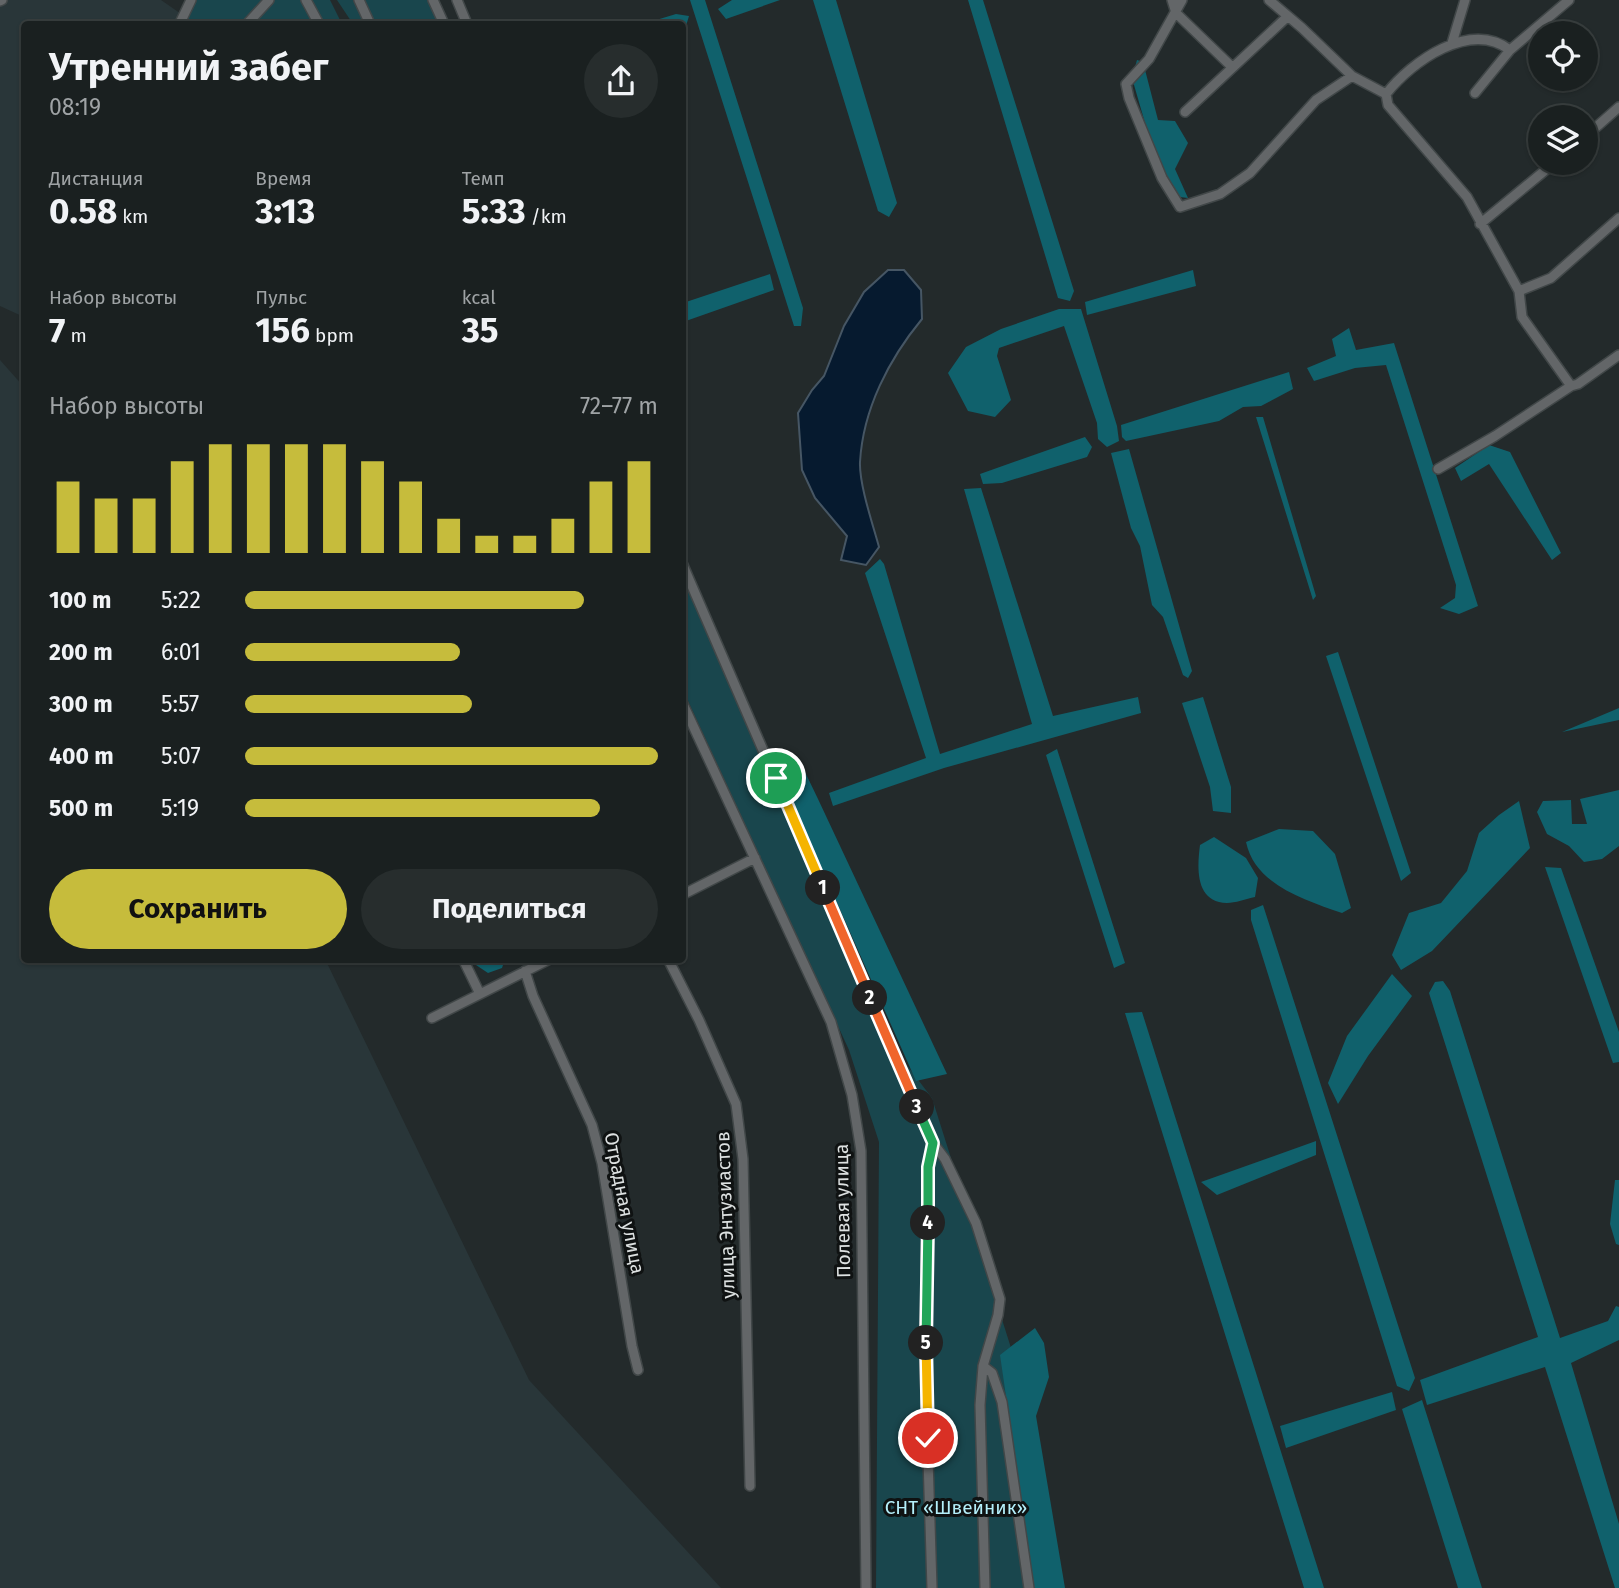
<!DOCTYPE html>
<html lang="ru">
<head>
<meta charset="utf-8">
<style>
  :root { --surface:#1a2020; --page:#272d2d; --text:#f1f3f6; --muted:#9fa3a5; --line:#383e3e; --accent:#c6bc3c }
  body { margin:0; font-family:"Fira Sans",sans-serif; background:var(--page); color:var(--text); height:100vh; display:flex; flex-direction:column; font-size:26px; white-space:nowrap }
  * { box-sizing:border-box; margin:0 }
  p { font-size:23px; color:var(--muted) }
  .icon { flex:none; width:38px; height:38px; fill:none; stroke:currentColor; stroke-width:2; stroke-linecap:round; stroke-linejoin:round }
  .map { position:relative; flex:1; overflow:hidden }
  .sheet { position:absolute; left:21px; top:21px; width:665px; height:942px; display:flex; flex-direction:column; background:var(--surface); border-radius:7px; box-shadow:0 2px 5px #0004,0 0 0 2px var(--line) }
  .sheet>* { flex:none }
  .tools { position:absolute; left:1528px; top:21px; display:grid; gap:14px }
  .tools a { display:grid; place-items:center; width:70px; height:70px; border-radius:50%; background:var(--surface); box-shadow:0 2px 5px #0004,0 0 0 2px var(--line); font-size:35px }
  .pin { position:absolute; display:grid; place-items:center; width:60px; height:60px; color:#fff; margin:-30px; border:4px solid #fff; border-radius:50%; box-shadow:0 2px 7px #0007 }
  .km { position:absolute; width:35px; height:35px; margin:-18px; border-radius:50%; background:#222; color:#fff; font-size:19px; line-height:35px; text-align:center }
  .round { display:grid; place-items:center; flex:none; width:74px; height:74px; border-radius:37px; background:var(--page) }
  .summary { display:flex; align-items:center; justify-content:space-between; height:119px; padding:0 28px }
  h1 { font-size:38px; font-weight:700; line-height:52px }
  .metrics { display:grid; grid-template-columns:repeat(3,1fr); gap:10px; height:119px; padding:7px 28px }
  .metrics div { display:grid; align-content:center }
  .metrics b { font-size:35px; font-weight:700 }
  .metrics small { font-size:19px; font-weight:400 }
  .metrics p { font-size:19px }
  .chart { height:196px; padding:14px 28px }
  .chart p { display:flex; justify-content:space-between }
  .chart svg { width:100%; height:126px; margin-top:7px; stroke:var(--accent); stroke-width:6 }
  .primary-button { display:flex; gap:14px; margin-top:auto; padding:14px 28px }
  .primary-button a { flex:1; height:80px; border-radius:42px; background:var(--accent); color:#111; font-size:28px; font-weight:700; line-height:80px; text-align:center }
  .primary-button a+a { background:var(--page); color:var(--text) }
  ul { padding:0 28px; list-style:none; font-size:23px }
  li { display:grid; grid-template-columns:112px 84px 1fr; align-items:center; height:52px }
  li i { height:18px; border-radius:9px; background:var(--accent) }
  .map>svg:first-child { display:block }
</style>
</head>
<body>
<div class="map">
<svg width="1619" height="1588" viewBox="0 0 1619 1588">
  <rect width="100%" height="100%" fill="#232a2b"/>
  <!-- built -->
  <path fill="#293639" d="M 0,0 L 161,0 L 187,18 L 184,24 L 24,24 L 24,317 L 0,306 Z
    M 0,360 L 24,387 L 24,959 L 325,959 L 529,1380 L 721,1588 L 0,1588 Z"/>
  <!-- green -->
  <path fill="#19464d" d="M 195,0 L 330,0 L 342,24 L 184,24 Z
    M 337,0 L 353,0 L 364,24 L 353,24 Z
    M 363,0 L 435,0 L 445,24 L 375,24 Z
    M 682,566 L 893,1047 L 932,1098 L 1018,1370 L 1048,1588 L 876,1588 L 879,1142 L 849,1050 L 683,690 Z"/>
  <!-- forest -->
  <path fill="#10616c" d="M 690,0 L 705,0 L 803,308 L 801,326 L 794,326 Z
    M 732,0 L 780,0 L 726,19 L 718,9 Z
    M 813,0 L 836,0 L 897,203 L 889,217 L 878,211 Z
    M 968,0 L 983,0 L 1074,291 L 1070,301 L 1058,298 Z
    M 676,14 L 689,16 L 686,26 L 683,28 L 682,24 L 643,24 Z
    M 1137,60 L 1143,62 L 1158,120 L 1175,121 L 1188,143 L 1175,169 L 1188,198 L 1172,196 L 1165,192 L 1132,78 Z
    M 1193,270 L 1196,286 L 1087,315 L 1085,302 Z
    M 770,274 L 774,290 L 683,322 L 683,303 Z
    M 1059,309 L 1081,309 L 1117,426 L 1119,441 L 1107,447 L 1098,439 L 1097,423 L 1064,326 L 999,348 L 997,356 L 1011,400 L 995,417 L 968,411 L 948,373 L 966,347 L 1001,329 Z
    M 1349,328 L 1356,350 L 1394,343 L 1478,606 L 1459,614 L 1440,608 L 1455,598 L 1456,585 L 1386,365 L 1355,368 L 1314,381 L 1307,368 L 1336,356 L 1332,339 Z
    M 1289,372 L 1293,389 L 1261,406 L 1243,407 L 1219,421 L 1126,441 L 1122,437 L 1121,425 Z
    M 1263,417 L 1316,596 L 1313,600 L 1256,417 Z
    M 1085,437 L 1092,447 L 1087,457 L 1002,483 L 983,484 L 980,474 Z
    M 1489,445 L 1510,452 L 1561,553 L 1552,560 L 1489,464 L 1461,481 L 1455,468 Z
    M 1129,449 L 1192,671 L 1188,678 L 1183,675 L 1163,617 L 1152,605 L 1140,546 L 1131,528 L 1111,453 Z
    M 981,488 L 1053,716 L 1138,697 L 1141,713 L 944,768 L 833,806 L 829,793 L 926,758 L 865,573 L 880,559 L 884,564 L 940,754 L 1032,724 L 964,489 Z
    M 1338,652 L 1411,873 L 1401,881 L 1326,656 Z
    M 1203,697 L 1231,787 L 1231,813 L 1213,811 L 1210,787 L 1182,703 Z
    M 1619,708 L 1619,720 L 1562,732 Z
    M 1057,749 L 1125,963 L 1114,968 L 1046,755 Z
    M 805,772 L 818,799 L 947,1074 L 916,1081 L 783,781 Z
    M 1619,790 L 1619,846 L 1602,859 L 1584,862 L 1569,846 L 1547,834 L 1537,812 L 1543,801 L 1571,800 L 1572,824 L 1587,824 L 1580,799 Z
    M 1519,801 L 1530,848 L 1432,951 L 1401,970 L 1392,955 L 1409,913 L 1441,903 L 1467,871 L 1479,833 L 1499,815 Z
    M 1279,829 L 1313,831 L 1335,854 L 1351,908 L 1342,913 C 1305,900 1255,885 1246,842 Z
    M 1214,837 L 1246,858 L 1258,878 L 1255,897 C 1246,899 1235,903 1227,903 C 1195,902 1197,868 1200,845 Z
    M 1545,867 L 1561,868 L 1619,1032 L 1619,1062 L 1613,1063 Z
    M 1263,905 L 1415,1378 L 1409,1391 L 1397,1386 L 1251,920 L 1251,910 Z
    M 472,959 L 505,959 L 502,968 L 488,973 L 476,965 Z
    M 1392,974 L 1412,996 L 1368,1056 L 1338,1104 L 1328,1083 L 1347,1036 Z
    M 1443,981 L 1450,991 L 1560,1338 L 1608,1321 L 1616,1306 L 1619,1307 L 1619,1340 L 1571,1363 L 1619,1524 L 1619,1588 L 1615,1588 L 1545,1367 L 1427,1405 L 1420,1380 L 1538,1337 L 1429,993 L 1435,982 Z
    M 1142,1012 L 1324,1588 L 1304,1588 L 1125,1013 Z
    M 1316,1141 L 1316,1155 L 1217,1195 L 1201,1182 Z
    M 1615,1180 L 1619,1180 L 1619,1245 L 1616,1244 L 1610,1224 Z
    M 1035,1328 L 1044,1343 L 1049,1377 L 1036,1416 L 1065,1588 L 1034,1588 L 1000,1355 Z
    M 1392,1392 L 1396,1410 L 1286,1448 L 1280,1426 Z
    M 1422,1400 L 1482,1588 L 1458,1588 L 1402,1409 Z"/>
  <!-- water -->
  <path fill="#061a2f" stroke="#465664" stroke-width="2" d="M 888,270 L 904,270 L 921,290 L 922,319 C 889,359 863,409 860,462 C 859,484 873,525 879,547 L 866,565 L 841,560 L 847,536 L 815,498 L 802,470 L 798,413 L 812,390 L 824,376 L 844,326 L 864,292 Z"/>
  <g fill="none" stroke-linecap="round" stroke-linejoin="round">
    <defs>
      <path id="street" d="M 306,0 L 319,24
        M 359,0 L 370,24
        M 433,0 L 444,24
        M 457,0 L 467,24
        M 1172,0 L 1176,13 L 1231,66
        M 1182,0 L 1149,59 L 1126,84 L 1129,98 L 1162,178 L 1180,207 L 1220,194 L 1250,173 L 1316,100 L 1352,76
        M 1269,0 L 1302,28 L 1352,76 L 1386,94
        M 0,1 L 2,0
        M 181,21 L 191,0
        M 247,24 L 269,0
        M 1452,43 L 1465,0
        M 1475,93 L 1510,50 L 1569,0
        M 1386,94 L 1388,105 L 1467,197 L 1519,291 L 1522,317 L 1571,386
        M 1386,94 C 1412,61 1470,20 1510,50
        M 1185,112 L 1288,16
        M 1586,136 L 1619,107
        M 1480,224 L 1554,163
        M 1519,291 L 1551,278 L 1619,218
        M 1438,469 L 1495,436 L 1571,386 L 1578,384 L 1619,355
        M 682,563 L 933,1143 L 928,1168 L 925,1361 L 932,1588
        M 682,702 L 831,1022 L 852,1095 L 861,1151 L 866,1588
        M 682,895 L 755,858
        M 463,959 L 480,994
        M 668,959 L 699,1020 L 736,1104 L 743,1159 L 750,1486
        M 525,971 L 533,996 L 592,1125 L 602,1163 L 632,1346 L 638,1370
        M 432,1018 L 550,959
        M 933,1143 L 945,1159 L 976,1223 L 1000,1299 L 998,1315 L 983,1366 L 980,1405 L 985,1588
        M 983,1366 L 992,1373 L 1002,1402 L 1029,1588"/>
    </defs>
    <!-- street casing -->
    <use href="#street" stroke="#414748" stroke-width="12"/>
    <!-- street -->
    <use href="#street" stroke="#636668" stroke-width="9"/>
  </g>
  <g fill="none" stroke-linecap="round" stroke-linejoin="round">
    <defs>
      <path id="split-1" d="M 776,778 L 823,888"/>
      <path id="split-2" d="M 823,888 L 870,998"/>
      <path id="split-3" d="M 870,998 L 917,1107"/>
      <path id="split-4" d="M 917,1107 L 933,1143 L 928,1167 L 928,1223"/>
      <path id="split-5" d="M 926,1343 L 928,1223"/>
      <path id="split-6" d="M 926,1343 L 928,1438"/>
    </defs>
    <!-- split-1 casing -->
    <use href="#split-1" stroke="#fff" stroke-width="14"/>
    <!-- split-2 casing -->
    <use href="#split-2" stroke="#fff" stroke-width="14"/>
    <!-- split-3 casing -->
    <use href="#split-3" stroke="#fff" stroke-width="14"/>
    <!-- split-4 casing -->
    <use href="#split-4" stroke="#fff" stroke-width="14"/>
    <!-- split-5 casing -->
    <use href="#split-5" stroke="#fff" stroke-width="14"/>
    <!-- split-6 casing -->
    <use href="#split-6" stroke="#fff" stroke-width="14"/>
    <!-- split-1 -->
    <use href="#split-1" stroke="#f5b400" stroke-width="9"/>
    <!-- split-2 -->
    <use href="#split-2" stroke="#f0652b" stroke-width="9"/>
    <!-- split-3 -->
    <use href="#split-3" stroke="#f0652b" stroke-width="9"/>
    <!-- split-4 -->
    <use href="#split-4" stroke="#22a559" stroke-width="9"/>
    <!-- split-5 -->
    <use href="#split-5" stroke="#22a559" stroke-width="9"/>
    <!-- split-6 -->
    <use href="#split-6" stroke="#f5b400" stroke-width="9"/>
  </g>
  <g text-anchor="middle" stroke-width="6" stroke-linejoin="round" paint-order="stroke">
    <!-- street labels -->
    <g font-size="19" fill="#dde1e1" stroke="#0f1212">
      <text transform="translate(625 1203) rotate(79)" y="7">Отрадная улица</text>
      <text transform="translate(842 1211) rotate(-91)" y="7">Полевая улица</text>
      <text transform="translate(725 1215) rotate(-92)" y="7">улица Энтузиастов</text>
    </g>
    <!-- park labels -->
    <g font-size="19" fill="#b4effa" stroke="#0f1212">
      <text x="956" y="1514">СНТ «Швейник»</text>
    </g>
  </g>
</svg>
<div class="tools">
<a><svg class="icon" aria-label="locate" viewBox="0 0 24 24"><circle cx="12" cy="12" r="6"/><path d="M12 2v4M12 18v4M2 12h4M18 12h4"/></svg></a>
<a><svg class="icon" aria-label="layers" viewBox="0 0 24 24"><path d="M12 4l9 5-9 5-9-5zM3 14l9 5 9-5"/></svg></a>
</div>
<div class="pin" style="left:776px;top:778px;background:#1e9e55"><svg class="icon" aria-label="arrive" viewBox="0 0 24 24"><path d="M6 21V4h12l-3 4 3 4H6"/></svg></div>
<div class="pin" style="left:928px;top:1438px;background:#d93025"><svg class="icon" aria-label="check" viewBox="0 0 24 24"><path d="M5 12l5 5 9-10"/></svg></div>
<b class="km" style="left:823px;top:888px">1</b>
<b class="km" style="left:870px;top:998px">2</b>
<b class="km" style="left:917px;top:1107px">3</b>
<b class="km" style="left:928px;top:1223px">4</b>
<b class="km" style="left:926px;top:1343px">5</b>
<section class="sheet">
<div class="summary"><div><h1>Утренний забег</h1><p>08:19</p></div><a class="round"><svg class="icon" aria-label="share" viewBox="0 0 24 24"><path d="M12 15V3M7 8l5-5 5 5M5 13v7h14v-7"/></svg></a></div>
<div class="metrics">
<div><p>Дистанция</p><b>0.58<small> km</small></b></div>
<div><p>Время</p><b>3:13</b></div>
<div><p>Темп</p><b>5:33<small> /km</small></b></div>
</div>
<div class="metrics">
<div><p>Набор высоты</p><b>7<small> m</small></b></div>
<div><p>Пульс</p><b>156<small> bpm</small></b></div>
<div><p>kcal</p><b>35</b></div>
</div>
<div class="chart"><p><span>Набор высоты</span>72–77 m</p>
<svg viewBox="0 0 160 44" preserveAspectRatio="none"><path d="M5 44V19M15 44V25M25 44V25M35 44V12M45 44V6M55 44V6M65 44V6M75 44V6M85 44V12M95 44V19M105 44V32M115 44V38M125 44V38M135 44V32M145 44V19M155 44V12"/></svg>
</div>
<ul>
<li><b>100 m</b>5:22<i style="width:82%"></i></li>
<li><b>200 m</b>6:01<i style="width:52%"></i></li>
<li><b>300 m</b>5:57<i style="width:55%"></i></li>
<li><b>400 m</b>5:07<i style="width:100%"></i></li>
<li><b>500 m</b>5:19<i style="width:86%"></i></li>
</ul>
<div class="primary-button"><a>Сохранить</a><a>Поделиться</a></div>
</section>
</div>
</body>
</html>
